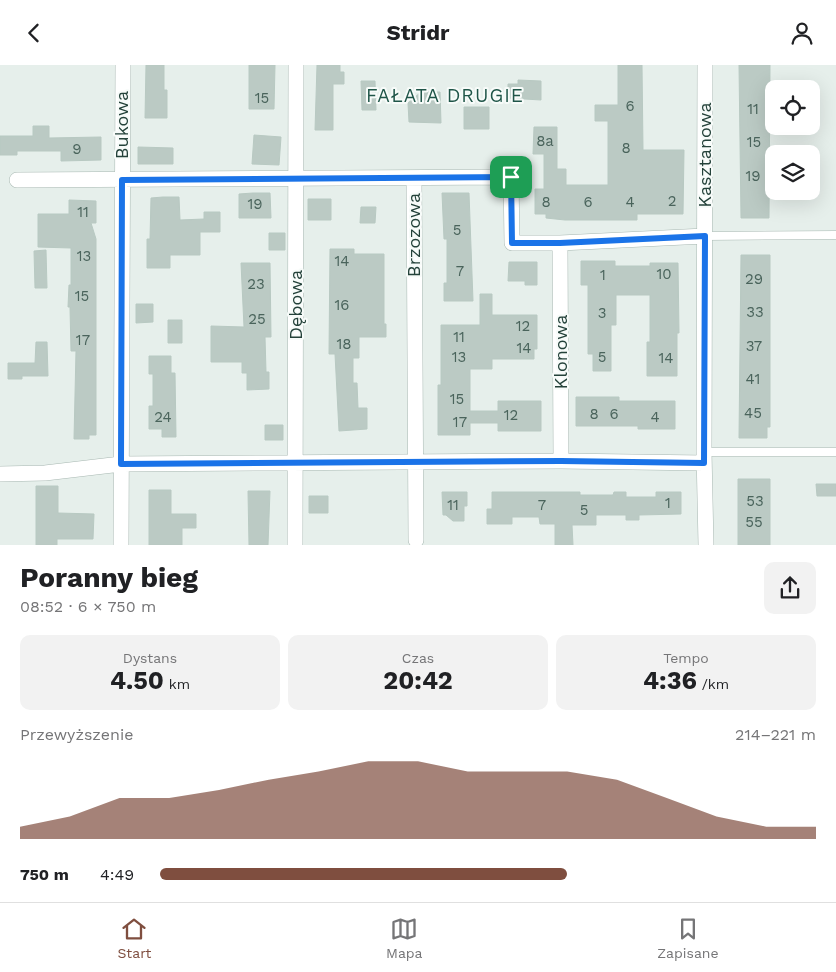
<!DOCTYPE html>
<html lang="pl">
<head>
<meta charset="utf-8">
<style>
  :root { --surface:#fff; --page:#f2f2f2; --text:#202124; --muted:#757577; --line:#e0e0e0; --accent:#7f4e3f }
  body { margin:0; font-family:"Work Sans",sans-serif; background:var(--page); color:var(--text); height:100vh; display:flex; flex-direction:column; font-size:19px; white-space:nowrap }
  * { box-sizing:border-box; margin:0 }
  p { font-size:16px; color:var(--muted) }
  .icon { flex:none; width:28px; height:28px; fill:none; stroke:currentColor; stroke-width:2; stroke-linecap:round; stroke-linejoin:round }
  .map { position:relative; height:480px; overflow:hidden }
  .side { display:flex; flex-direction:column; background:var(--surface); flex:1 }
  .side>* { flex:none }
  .fabs { position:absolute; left:765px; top:15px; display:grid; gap:10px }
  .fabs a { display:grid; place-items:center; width:55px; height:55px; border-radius:10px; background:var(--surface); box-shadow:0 5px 20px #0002; font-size:25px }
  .pin { position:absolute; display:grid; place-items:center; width:42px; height:42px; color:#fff; margin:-21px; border-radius:10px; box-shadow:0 2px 8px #0006 }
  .round { display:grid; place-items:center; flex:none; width:52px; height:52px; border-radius:10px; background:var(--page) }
  .headline { display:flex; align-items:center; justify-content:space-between; height:85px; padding:0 20px }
  h1 { font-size:28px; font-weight:700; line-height:38px }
  .metrics { display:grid; grid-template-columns:repeat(3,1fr); gap:8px; height:85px; padding:5px 20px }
  .metrics div { display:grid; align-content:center; border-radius:10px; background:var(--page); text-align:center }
  .metrics b { font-size:25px; font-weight:700 }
  .metrics small { font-size:14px; font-weight:400 }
  .metrics p { font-size:14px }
  .chart { height:140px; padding:10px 20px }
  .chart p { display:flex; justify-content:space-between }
  .chart svg { width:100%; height:90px; margin-top:5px; fill:var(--accent); opacity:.7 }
  ul { padding:0 20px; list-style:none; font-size:16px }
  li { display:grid; grid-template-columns:80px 60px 1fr; align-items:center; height:38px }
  li i { height:12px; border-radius:6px; background:var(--accent) }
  header { display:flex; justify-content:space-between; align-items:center; height:65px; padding:0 20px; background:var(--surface); font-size:22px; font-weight:700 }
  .tab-bar { display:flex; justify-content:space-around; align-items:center; height:70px; border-top:1px solid var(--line); background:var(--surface); font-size:14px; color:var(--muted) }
  .tab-bar a { display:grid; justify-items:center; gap:2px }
  .tab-bar .active { color:var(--accent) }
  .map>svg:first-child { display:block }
</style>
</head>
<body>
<header><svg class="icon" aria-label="back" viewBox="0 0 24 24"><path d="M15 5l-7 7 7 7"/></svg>Stridr<svg class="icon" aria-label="person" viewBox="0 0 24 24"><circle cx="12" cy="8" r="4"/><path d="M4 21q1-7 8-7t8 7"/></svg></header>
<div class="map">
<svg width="836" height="480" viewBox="0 0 836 480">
  <rect width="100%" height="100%" fill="#e6efeb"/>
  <!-- building -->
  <path fill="#bbcac4" stroke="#b8c9c2" d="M 146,0 L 164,0 L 164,25 L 167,25 L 167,53 L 145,53 Z
    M 249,0 L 275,0 L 274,44 L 249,44 Z
    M 317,0 L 340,0 L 340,7 L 344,7 L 344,19 L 333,19 L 333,65 L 315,65 Z
    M 618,0 L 642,0 L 643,85 L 684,85 L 683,149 L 637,149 L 637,155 L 565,155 L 546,153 L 546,149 L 535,149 L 535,124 L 544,124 L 544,89 L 533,89 L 534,62 L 557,62 L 557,104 L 566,104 L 566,120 L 608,120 L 608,56 L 595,56 L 595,40 L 618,40 Z
    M 739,0 L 770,0 L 769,153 L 741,153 Z
    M 518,15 L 541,16 L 541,35 L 508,33 L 508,19 L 518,19 Z
    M 361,16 L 375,16 L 376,45 L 362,45 Z
    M 421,27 L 440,27 L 441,58 L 409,57 L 408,38 Z
    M 464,42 L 489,42 L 489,64 L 464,64 Z
    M 33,61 L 49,61 L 49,73 L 101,72 L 101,95 L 61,96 L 61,86 L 17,86 L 17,90 L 0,90 L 0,71 L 33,71 Z
    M 254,70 L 281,72 L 279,100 L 252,99 Z
    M 138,82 L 173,83 L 173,99 L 138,99 Z
    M 253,128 L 270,128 L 271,153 L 239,153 L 239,129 Z
    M 442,128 L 469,128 L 473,236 L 444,236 L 444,218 L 447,218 L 447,174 L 444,174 Z
    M 163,132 L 179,132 L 180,155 L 204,154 L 204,147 L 220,147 L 220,167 L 200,167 L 200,190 L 170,190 L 170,203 L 147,203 L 147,174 L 150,174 L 151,133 Z
    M 308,134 L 331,134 L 331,155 L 308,155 Z
    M 69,135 L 96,136 L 96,158 L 91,158 L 96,174 L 96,370 L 89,370 L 89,374 L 74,374 L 76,286 L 71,286 L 70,242 L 68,242 L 69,220 L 71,220 L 71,183 L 38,182 L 38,149 L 69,149 Z
    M 361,142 L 376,142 L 375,158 L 360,158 Z
    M 269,168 L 285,168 L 285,185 L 269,185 Z
    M 330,184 L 354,184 L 354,189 L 384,189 L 384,259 L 386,259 L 386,272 L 359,272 L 359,293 L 353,293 L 353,318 L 357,318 L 358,343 L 367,343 L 367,364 L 339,366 L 335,289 L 329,289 Z
    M 46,185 L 47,223 L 35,223 L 34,186 Z
    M 741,190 L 770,190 L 770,362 L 767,362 L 767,373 L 739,373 Z
    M 581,196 L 615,196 L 615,201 L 650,201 L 650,198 L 678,198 L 679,268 L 677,268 L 677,311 L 647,311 L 647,277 L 650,277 L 650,230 L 616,230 L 616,260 L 611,260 L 611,306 L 593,306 L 593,289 L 588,289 L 588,220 L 581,220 Z
    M 509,197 L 537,197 L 537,220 L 525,220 L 525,216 L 508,216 Z
    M 241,198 L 270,198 L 271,272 L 265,272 L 266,307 L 269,307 L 269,324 L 247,325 L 247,308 L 242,308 L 242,297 L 211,297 L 211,261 L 244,262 Z
    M 480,229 L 492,229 L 492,250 L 537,250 L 537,284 L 534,284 L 534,294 L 492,294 L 492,304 L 470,304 L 470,346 L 498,346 L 498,336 L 541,336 L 541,366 L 498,366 L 498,358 L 470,358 L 470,370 L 438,370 L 438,320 L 441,320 L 441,260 L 480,260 Z
    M 136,239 L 153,239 L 153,257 L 136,258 Z
    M 168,255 L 182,255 L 182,278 L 168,278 Z
    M 36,277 L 47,277 L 48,311 L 22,311 L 22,314 L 8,314 L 8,298 L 35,298 Z
    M 149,291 L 171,291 L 171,308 L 175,308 L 176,372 L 162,372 L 162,364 L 149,364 L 149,341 L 153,341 L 153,309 L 149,309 Z
    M 576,332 L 619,332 L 619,336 L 675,336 L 675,364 L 638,364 L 638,361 L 576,361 Z
    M 265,360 L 283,360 L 283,375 L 265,375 Z
    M 738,414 L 770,414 L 770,480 L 738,480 Z
    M 816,419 L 836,419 L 836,431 L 817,431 Z
    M 36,421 L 58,421 L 58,448 L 94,449 L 93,474 L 57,474 L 57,480 L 36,480 Z
    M 149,425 L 171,425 L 171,449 L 196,449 L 196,463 L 182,463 L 182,480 L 149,480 Z
    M 248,426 L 270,426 L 268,480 L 249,480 Z
    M 442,427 L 467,427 L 467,441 L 464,441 L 464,456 L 453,456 L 446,450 L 443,450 Z
    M 492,427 L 580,427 L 580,430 L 613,430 L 614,427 L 626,427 L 626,432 L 656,432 L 656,427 L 681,427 L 681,449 L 639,450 L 639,455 L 626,455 L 626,450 L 596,450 L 596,460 L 572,460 L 573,480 L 555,480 L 555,459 L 540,459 L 539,452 L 512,452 L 512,459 L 487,459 L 487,444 L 492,444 Z
    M 309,431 L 328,431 L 328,448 L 309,448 Z"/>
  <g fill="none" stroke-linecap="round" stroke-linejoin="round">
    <defs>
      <path id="lane" d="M 705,171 L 836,170
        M 704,387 L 836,387"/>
      <path id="street" d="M 705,0 L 704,387 L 706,480
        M 414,113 L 416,475
        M 17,115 L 511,112 L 512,178 L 560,178 L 705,171
        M 560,178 L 561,396
        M 0,409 L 45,408 L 121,399 L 561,396 L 704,398
        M 121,480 L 123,0
        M 295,480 L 296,0"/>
    </defs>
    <!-- lane casing -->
    <use href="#lane" stroke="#a8b8b2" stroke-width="9"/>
    <!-- street casing -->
    <use href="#street" stroke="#a8b8b2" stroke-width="16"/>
    <!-- lane -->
    <use href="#lane" stroke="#fff" stroke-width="8"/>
    <!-- street -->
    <use href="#street" stroke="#fff" stroke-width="15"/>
  </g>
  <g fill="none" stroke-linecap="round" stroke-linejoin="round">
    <defs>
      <path id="route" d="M 511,112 L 512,178 L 560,178 L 705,171 L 704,398 L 561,396 L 121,399 L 122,115 Z"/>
    </defs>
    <!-- route casing -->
    <use href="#route" stroke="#fff" stroke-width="10"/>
    <!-- route -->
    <use href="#route" stroke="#1a73e8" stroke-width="6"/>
  </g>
  <g text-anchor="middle" stroke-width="4" stroke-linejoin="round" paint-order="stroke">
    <!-- number labels -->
    <g font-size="15" fill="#4a645c">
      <text x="262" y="38">15</text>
      <text x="630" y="46">6</text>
      <text x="753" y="49">11</text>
      <text x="545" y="81">8a</text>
      <text x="754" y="82">15</text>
      <text x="626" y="88">8</text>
      <text x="77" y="89">9</text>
      <text x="753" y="116">19</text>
      <text x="672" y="141">2</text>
      <text x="546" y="142">8</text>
      <text x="588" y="142">6</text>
      <text x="630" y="142">4</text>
      <text x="255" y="144">19</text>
      <text x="83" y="152">11</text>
      <text x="457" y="170">5</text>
      <text x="84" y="196">13</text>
      <text x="342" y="201">14</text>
      <text x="460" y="211">7</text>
      <text x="664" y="214">10</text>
      <text x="603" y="215">1</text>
      <text x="754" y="219">29</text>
      <text x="256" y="224">23</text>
      <text x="82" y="236">15</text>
      <text x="342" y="245">16</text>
      <text x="755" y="252">33</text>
      <text x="602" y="253">3</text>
      <text x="257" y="259">25</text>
      <text x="523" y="266">12</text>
      <text x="459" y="277">11</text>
      <text x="83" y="280">17</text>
      <text x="344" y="284">18</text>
      <text x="754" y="286">37</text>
      <text x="524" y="288">14</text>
      <text x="459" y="297">13</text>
      <text x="602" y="297">5</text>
      <text x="666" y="298">14</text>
      <text x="753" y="319">41</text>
      <text x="457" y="339">15</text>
      <text x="753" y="353">45</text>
      <text x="594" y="354">8</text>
      <text x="614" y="354">6</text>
      <text x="511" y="355">12</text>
      <text x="163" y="357">24</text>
      <text x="655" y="357">4</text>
      <text x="460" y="362">17</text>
      <text x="755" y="441">53</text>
      <text x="668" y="443">1</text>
      <text x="453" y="445">11</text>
      <text x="542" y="445">7</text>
      <text x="584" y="450">5</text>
      <text x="754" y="462">55</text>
    </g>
    <!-- street labels -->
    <g font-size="18" fill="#24423a" stroke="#f7fbf9">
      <text transform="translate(122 60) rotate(-90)" y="6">Bukowa</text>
      <text transform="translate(705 90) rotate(-90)" y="6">Kasztanowa</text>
      <text transform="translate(414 170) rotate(-90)" y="6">Brzozowa</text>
      <text transform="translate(296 240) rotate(-90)" y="6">Dębowa</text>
      <text transform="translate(561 287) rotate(-90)" y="6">Klonowa</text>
    </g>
    <!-- neighbourhood labels -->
    <g font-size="19" letter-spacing="1" fill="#1f5548" stroke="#f7fbf9">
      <text x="445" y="37">FAŁATA DRUGIE</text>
    </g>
  </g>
</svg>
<div class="fabs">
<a><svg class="icon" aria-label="locate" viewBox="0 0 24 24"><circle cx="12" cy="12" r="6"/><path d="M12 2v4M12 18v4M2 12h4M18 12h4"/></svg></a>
<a><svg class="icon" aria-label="layers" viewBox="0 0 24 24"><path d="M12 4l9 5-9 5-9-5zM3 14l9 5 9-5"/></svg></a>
</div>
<div class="pin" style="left:511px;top:112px;background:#1e9e55"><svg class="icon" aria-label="arrive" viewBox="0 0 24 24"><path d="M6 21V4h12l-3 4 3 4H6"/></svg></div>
</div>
<section class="side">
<div class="headline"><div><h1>Poranny bieg</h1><p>08:52 · 6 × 750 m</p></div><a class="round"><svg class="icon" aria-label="share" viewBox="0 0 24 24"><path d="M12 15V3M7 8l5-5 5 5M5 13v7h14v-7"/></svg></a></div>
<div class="metrics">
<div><p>Dystans</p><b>4.50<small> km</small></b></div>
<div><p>Czas</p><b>20:42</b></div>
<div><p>Tempo</p><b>4:36<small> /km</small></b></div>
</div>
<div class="chart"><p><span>Przewyższenie</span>214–221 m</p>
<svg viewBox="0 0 160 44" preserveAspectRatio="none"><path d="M0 44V38L10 33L20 24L30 24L40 20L50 15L60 11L70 6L80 6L90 11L100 11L110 11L120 15L130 24L140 33L150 38L160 38V44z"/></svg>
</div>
<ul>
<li><b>750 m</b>4:49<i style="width:62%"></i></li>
</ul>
</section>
<nav class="tab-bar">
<a class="active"><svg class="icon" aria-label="home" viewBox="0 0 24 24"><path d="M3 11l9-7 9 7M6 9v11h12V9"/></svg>Start</a>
<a><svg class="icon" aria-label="map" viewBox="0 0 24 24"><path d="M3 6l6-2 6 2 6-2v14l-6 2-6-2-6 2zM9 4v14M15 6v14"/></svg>Mapa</a>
<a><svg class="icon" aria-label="saved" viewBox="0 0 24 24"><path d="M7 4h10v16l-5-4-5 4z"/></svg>Zapisane</a>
</nav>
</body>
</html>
